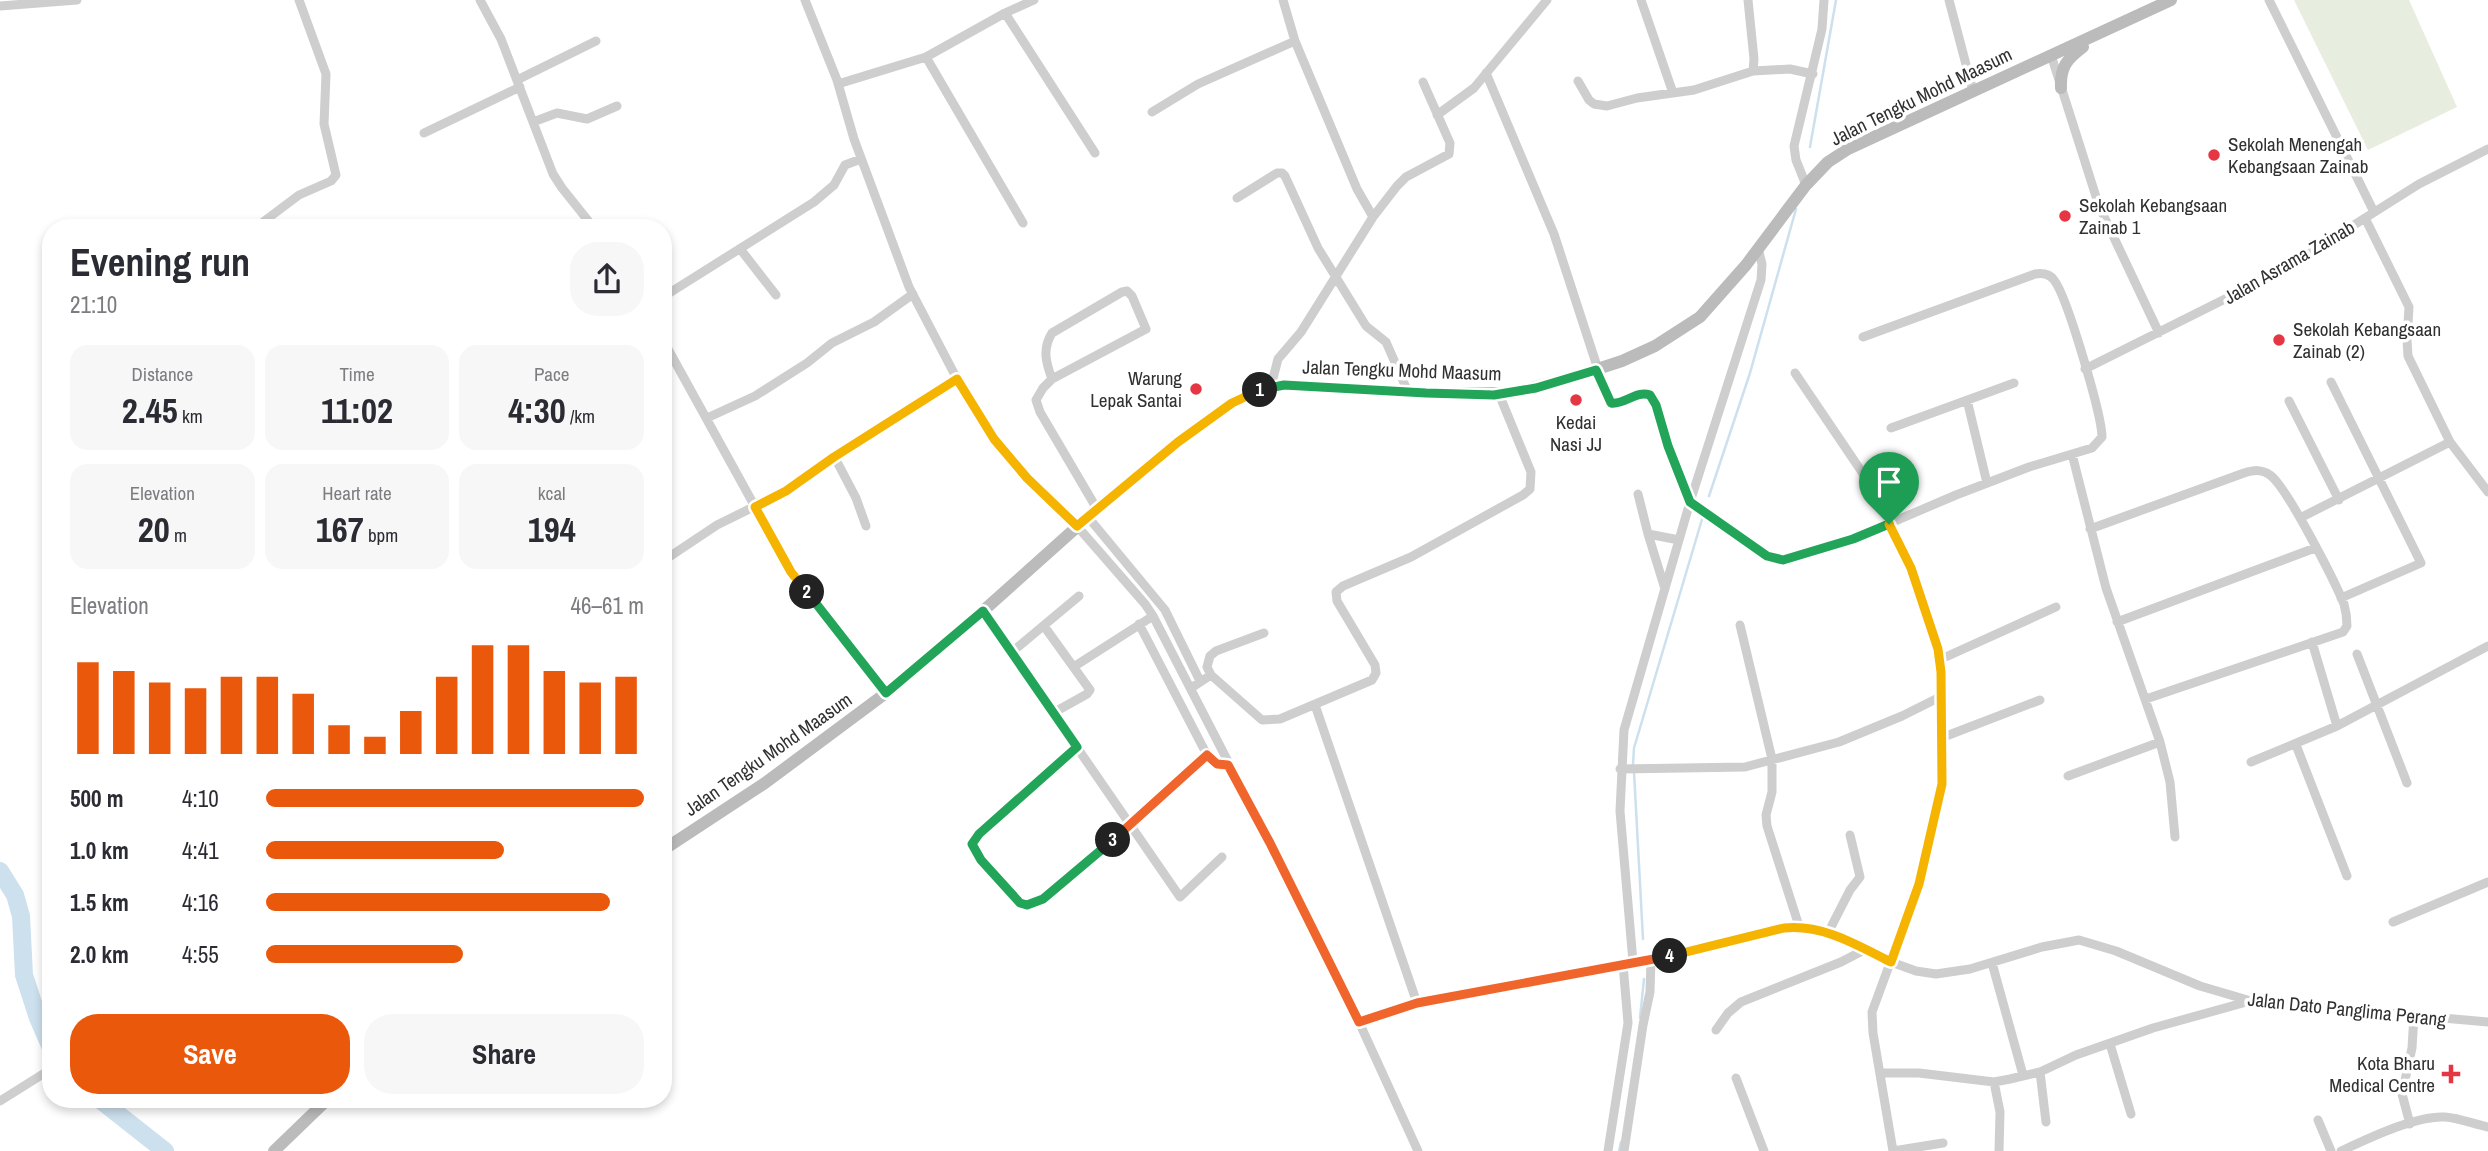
<!DOCTYPE html>
<html lang="en">
<head>
<meta charset="utf-8">
<style>
  :root { --surface:#fff; --page:#f7f7f7; --text:#2b2b33; --muted:#7c7c81; --accent:#ea580c }
  body { margin:0; font-family:"Archivo Narrow",sans-serif; background:var(--page); color:var(--text); height:100vh; display:flex; flex-direction:column; font-size:26px; white-space:nowrap }
  * { box-sizing:border-box; margin:0 }
  p { font-size:23px; color:var(--muted) }
  .icon { flex:none; width:38px; height:38px; fill:none; stroke:currentColor; stroke-width:2; stroke-linecap:round; stroke-linejoin:round }
  .map { position:relative; flex:1; overflow:hidden }
  .panel { position:absolute; left:42px; top:219px; width:630px; height:889px; display:flex; flex-direction:column; background:var(--surface); border-radius:28px; box-shadow:0 4px 10px #0003 }
  .panel>* { flex:none }
  .pin { position:absolute; display:grid; place-items:center; width:60px; height:60px; color:#fff; margin:-72px -30px; border-radius:50% 50% 50% 0; rotate:-45deg; box-shadow:0 0 7px #0007 }
  .pin .icon { rotate:45deg }
  .km { position:absolute; width:35px; height:35px; margin:-18px; border-radius:50%; background:#222; color:#fff; font-size:19px; line-height:35px; text-align:center }
  .round { display:grid; place-items:center; flex:none; width:74px; height:74px; border-radius:28px; background:var(--page) }
  .headline { display:flex; align-items:center; justify-content:space-between; height:119px; padding:0 28px }
  h1 { font-size:38px; font-weight:700; line-height:52px }
  .stats { display:grid; grid-template-columns:repeat(3,1fr); gap:10px; height:119px; padding:7px 28px }
  .stats div { display:grid; align-content:center; border-radius:18px; background:var(--page); text-align:center }
  .stats b { font-size:35px; font-weight:700 }
  .stats small { font-size:19px; font-weight:400 }
  .stats p { font-size:19px }
  .chart { height:196px; padding:14px 28px }
  .chart p { display:flex; justify-content:space-between }
  .chart svg { width:100%; height:126px; margin-top:7px; stroke:var(--accent); stroke-width:6 }
  .cta { display:flex; gap:14px; margin-top:auto; padding:14px 28px }
  .cta a { flex:1; height:80px; border-radius:28px; background:var(--accent); color:#fff; font-size:28px; font-weight:700; line-height:80px; text-align:center }
  .cta a+a { background:var(--page); color:var(--text) }
  ul { padding:0 28px; list-style:none; font-size:23px }
  li { display:grid; grid-template-columns:112px 84px 1fr; align-items:center; height:52px }
  li i { height:18px; border-radius:9px; background:var(--accent) }
  .map>svg:first-child { display:block }
</style>
</head>
<body>
<div class="map">
<svg width="2488" height="1151" viewBox="0 0 2488 1151">
  <rect width="100%" height="100%" fill="#fff"/>
  <!-- green -->
  <path fill="#e7eddf" d="M 2294,0 L 2409,0 L 2457,107 L 2368,150 Z"/>
  <g fill="none" stroke-linecap="round" stroke-linejoin="round">
    <!-- stream -->
    <path stroke="#cce0ed" stroke-width="2.5" d="M 1810,147 L 1836,0
      M 1709,496 L 1750,373 L 1796,209
      M 1633,765 L 1634,748 L 1703,516
      M 1634,772 L 1643,939
      M 1640,1018 L 1644,979
      M 1619,1151 L 1621,1142"/>
    <!-- river -->
    <path stroke="#cce0ed" stroke-width="18" d="M 0,871 L 15,895 L 21,916 L 24,975 L 38,1018 L 51,1048
      M 99,1099 L 165,1151"/>
    <!-- minor -->
    <path stroke="#cecece" stroke-width="9" d="M 480,0 L 501,39 L 553,174 L 562,188 L 594,228
      M 805,0 L 837,80 L 854,139 L 909,287 L 957,379 L 994,439 L 1027,478 L 1077,526 L 1145,604 L 1153,616 L 1270,843 L 1359,1022 L 1418,1151
      M 1283,0 L 1295,41 L 1357,189 L 1373,217
      M 1641,0 L 1673,93
      M 1748,0 L 1754,59 L 1753,71
      M 1949,0 L 1973,91
      M 2269,0 L 2374,212
      M 0,6 L 77,0
      M 1005,13 L 1095,153
      M 2051,55 L 2099,206 L 2159,333
      M 926,57 L 1023,223
      M 1486,73 L 1554,234 L 1608,400 L 1614,404 L 1642,393 L 1650,395 L 1656,405 L 1668,446 L 1690,502 L 1767,556 L 1778,561 L 1853,539 L 1956,495 L 2029,467 L 2092,448 L 2102,437 C 2102,416 2067,296 2054,280 C 2049,273 2042,273 2035,274 L 1863,337
      M 517,80 L 596,41
      M 1578,81 L 1589,100 L 1594,104 L 1607,106 L 1637,98 L 1694,90 L 1753,71 L 1790,69 L 1813,74
      M 838,84 L 926,57 L 1005,13 L 1034,0
      M 1152,112 L 1198,84 L 1295,41
      M 1437,115 L 1474,88 L 1547,0
      M 533,122 L 557,113 L 587,119 L 617,106
      M 424,133 L 520,87
      M 1806,185 L 1796,160 L 1794,146 L 1822,29 L 1824,0
      M 1237,198 L 1277,173 L 1282,173 L 1285,176 L 1318,248 L 1366,326 L 1386,342 L 1408,392
      M 2365,218 L 2409,307 L 2407,340 L 2408,356 L 2450,442 L 2488,492
      M 255,228 L 299,195 L 331,181 L 336,175 L 324,124 L 326,74 L 299,0
      M 741,250 L 776,295
      M 663,297 L 814,202 L 834,185 L 845,165 L 861,159
      M 663,340 L 791,572 L 886,693
      M 2085,369 L 2281,271 L 2419,184 L 2488,149
      M 1795,373 L 1895,521
      M 1052,379 C 1046,363 1042,349 1052,333 L 1122,292 L 1127,291 L 1132,296 L 1146,329 L 1052,379 L 1043,388 L 1036,400 L 1040,412 L 1097,509
      M 2331,382 L 2421,563 L 2341,598
      M 1271,386 L 1278,359 L 1301,332 L 1373,217 L 1397,186 L 1406,177 L 1449,154 L 1450,143 L 1423,82
      M 1967,400 L 1987,483
      M 2289,401 L 2339,500
      M 707,418 L 755,396 L 807,363 L 832,343 L 874,322 L 913,294
      M 1891,428 L 2014,383
      M 2072,454 L 2106,588 L 2160,742 L 2170,782 L 2175,837
      M 834,456 L 856,498 L 866,526
      M 1638,494 L 1648,534 L 1665,589
      M 1088,517 L 1165,610 L 1200,681
      M 2300,518 L 2450,442
      M 1889,524 L 1911,568 L 1938,649 L 1941,672 L 1942,784 L 1919,884 L 1872,1012 L 1873,1033 L 1893,1151
      M 2090,529 L 2244,473 C 2254,470 2262,469 2270,475 C 2287,487 2335,582 2344,604 C 2346,611 2347,618 2347,626 L 2343,632 L 2146,699
      M 1648,534 L 1679,540
      M 663,561 L 717,525 L 786,491 L 834,456 L 957,379
      M 983,611 L 1180,897 L 1222,857
      M 2117,622 L 2315,548
      M 1139,624 L 1207,755 L 1217,764 L 1228,765
      M 1740,625 L 1772,759 L 1772,792 L 1766,815 L 1767,826 L 1799,926
      M 1044,626 L 1090,690 L 1087,694 L 1053,713
      M 2312,642 L 2337,726
      M 1012,652 L 1079,596
      M 2357,654 L 2407,783
      M 1939,660 L 2056,607
      M 1075,666 L 1153,616
      M 1211,675 L 1207,667 L 1210,656 L 1216,651 L 1264,633
      M 1191,688 L 1211,675 L 1262,720 L 1280,719 L 1372,680 L 1376,673 L 1375,665 L 1337,601 L 1336,592 L 1343,586 L 1411,557 L 1523,495 L 1530,489 L 1531,472 L 1499,394
      M 1315,705 L 1417,1003
      M 1941,738 L 2040,700
      M 2296,745 L 2347,876
      M 1077,747 L 979,834 L 972,844 L 981,860 L 1020,903 L 1026,905 L 1043,899 L 1207,755
      M 2251,762 L 2337,726 L 2488,646
      M 1620,769 L 1745,767 L 1839,742 L 1902,716 L 1940,697
      M 2068,776 L 2160,742
      M 2393,922 L 2488,882
      M 1828,933 L 1850,890 L 1860,877 L 1850,835
      M 1633,962 L 1620,811 L 1624,730 L 1690,502 L 1761,280 L 1762,264 L 1758,248
      M 1992,963 L 2023,1075
      M 1359,1022 L 1417,1003 L 1676,954 L 1784,928 L 1799,926 L 1828,933 L 1891,962 L 1916,971 L 1936,974 L 1970,969 L 2042,947 L 2079,940 L 2116,951 L 2200,986 L 2251,1001 L 2488,1022
      M 1716,1030 L 1728,1013 L 1741,1002 L 1841,962 L 1866,949
      M 2110,1044 L 2131,1114
      M 2040,1072 L 2046,1122
      M 1881,1073 L 1919,1073 L 1994,1082 L 2010,1079 L 2040,1072 L 2076,1055 L 2153,1028 L 2250,1001
      M 1736,1078 L 1764,1151
      M 1994,1082 L 2000,1112 L 1999,1151
      M 0,1101 L 51,1069
      M 2318,1120 L 2331,1151
      M 2410,1124 L 2402,1094 L 2412,1048 L 2414,1016
      M 1608,1151 L 1628,1023 L 1623,964
      M 1624,1151 L 1643,1025 L 1650,992 L 1651,959
      M 1893,1151 L 1943,1143
      M 2341,1151 C 2367,1139 2416,1115 2445,1117 C 2459,1118 2474,1124 2488,1127"/>
    <!-- secondary -->
    <path stroke="#bbb" stroke-width="12" d="M 2061,88 C 2060,67 2067,59 2083,47
      M 663,850 L 765,783 L 886,693 L 983,611 L 1097,509 L 1178,442 L 1232,403 L 1258,391 L 1284,385 L 1426,393 L 1512,393 L 1573,377 L 1622,361 L 1655,346 L 1700,317 L 1746,265 L 1806,185 L 1828,162 L 1848,149 L 2171,0
      M 274,1151 L 328,1099"/>
  </g>
  <g fill="none" stroke-linecap="round" stroke-linejoin="round">
    <defs>
      <path id="split-1" d="M 1260,390 L 1284,385 L 1426,393 L 1494,395 L 1536,388 L 1596,370 L 1611,403 C 1625,405 1636,390 1650,395 L 1656,405 L 1668,446 L 1690,502 L 1767,556 L 1783,560 L 1853,539 L 1889,524"/>
      <path id="split-2" d="M 807,592 L 791,572 L 755,507 L 786,491 L 834,457 L 957,379 L 994,439 L 1027,478 L 1077,526 L 1178,442 L 1232,403 L 1260,390"/>
      <path id="split-3" d="M 807,592 L 886,693 L 983,611 L 1077,747 L 979,834 L 972,844 L 981,860 L 1020,903 L 1027,905 L 1043,899 L 1113,840"/>
      <path id="split-4" d="M 1113,840 L 1207,755 L 1217,764 L 1228,765 L 1270,843 L 1359,1022 L 1417,1003 L 1670,956"/>
      <path id="split-5" d="M 1670,956 L 1784,928 C 1823,924 1857,945 1891,962 L 1919,884 L 1942,784 L 1941,672 L 1938,649 L 1911,568 L 1889,524"/>
    </defs>
    <!-- split-1 casing -->
    <use href="#split-1" stroke="#fff" stroke-width="14"/>
    <!-- split-2 casing -->
    <use href="#split-2" stroke="#fff" stroke-width="14"/>
    <!-- split-3 casing -->
    <use href="#split-3" stroke="#fff" stroke-width="14"/>
    <!-- split-4 casing -->
    <use href="#split-4" stroke="#fff" stroke-width="14"/>
    <!-- split-5 casing -->
    <use href="#split-5" stroke="#fff" stroke-width="14"/>
    <!-- split-1 -->
    <use href="#split-1" stroke="#22a559" stroke-width="9"/>
    <!-- split-2 -->
    <use href="#split-2" stroke="#f5b400" stroke-width="9"/>
    <!-- split-3 -->
    <use href="#split-3" stroke="#22a559" stroke-width="9"/>
    <!-- split-4 -->
    <use href="#split-4" stroke="#f0652b" stroke-width="9"/>
    <!-- split-5 -->
    <use href="#split-5" stroke="#f5b400" stroke-width="9"/>
  </g>
  <!-- markers -->
  <g fill="#e43643" stroke="#fff" stroke-width="2.5">
    <circle cx="2214" cy="155" r="7"/>
    <circle cx="2065" cy="216" r="7"/>
    <circle cx="2279" cy="340" r="7"/>
    <circle cx="1196" cy="389" r="7"/>
    <circle cx="1576" cy="400" r="7"/>
    <path d="M2447.5 1063.5h7v7h7v7h-7v7h-7v-7h-7v-7h7z"/>
  </g>
  <g text-anchor="middle" stroke-width="7" stroke-linejoin="round" paint-order="stroke">
    <!-- street labels -->
    <g font-size="19" fill="#313131" stroke="#fff">
      <text transform="translate(1921 96) rotate(-26)" y="7">Jalan Tengku Mohd Maasum</text>
      <text transform="translate(2289 262) rotate(-30)" y="7">Jalan Asrama Zainab</text>
      <text transform="translate(1402 370) rotate(2)" y="7">Jalan Tengku Mohd Maasum</text>
      <text transform="translate(768 754) rotate(-35)" y="7">Jalan Tengku Mohd Maasum</text>
      <text transform="translate(2347 1009) rotate(6)" y="7">Jalan Dato Panglima Perang</text>
    </g>
    <!-- poi labels -->
    <g font-size="19" fill="#313131" stroke="#fff" text-anchor="start">
      <text x="2228" y="151">Sekolah Menengah<tspan x="2228" dy="22">Kebangsaan Zainab</tspan></text>
      <text x="2079" y="212">Sekolah Kebangsaan<tspan x="2079" dy="22">Zainab 1</tspan></text>
      <text x="2293" y="336">Sekolah Kebangsaan<tspan x="2293" dy="22">Zainab (2)</tspan></text>
      <text x="1182" y="385" text-anchor="end">Warung<tspan x="1182" dy="22">Lepak Santai</tspan></text>
      <text x="1576" y="429" text-anchor="middle">Kedai<tspan x="1576" dy="22">Nasi JJ</tspan></text>
      <text x="2435" y="1070" text-anchor="end">Kota Bharu<tspan x="2435" dy="22">Medical Centre</tspan></text>
    </g>
  </g>
</svg>
<div class="pin" style="left:1889px;top:524px;background:#1e9e55"><svg class="icon" aria-label="arrive" viewBox="0 0 24 24"><path d="M6 21V4h12l-3 4 3 4H6"/></svg></div>
<b class="km" style="left:1260px;top:390px">1</b>
<b class="km" style="left:807px;top:592px">2</b>
<b class="km" style="left:1113px;top:840px">3</b>
<b class="km" style="left:1670px;top:956px">4</b>
<section class="panel">
<div class="headline"><div><h1>Evening run</h1><p>21:10</p></div><a class="round"><svg class="icon" aria-label="share" viewBox="0 0 24 24"><path d="M12 15V3M7 8l5-5 5 5M5 13v7h14v-7"/></svg></a></div>
<div class="stats">
<div><p>Distance</p><b>2.45<small> km</small></b></div>
<div><p>Time</p><b>11:02</b></div>
<div><p>Pace</p><b>4:30<small> /km</small></b></div>
</div>
<div class="stats">
<div><p>Elevation</p><b>20<small> m</small></b></div>
<div><p>Heart rate</p><b>167<small> bpm</small></b></div>
<div><p>kcal</p><b>194</b></div>
</div>
<div class="chart"><p><span>Elevation</span>46–61 m</p>
<svg viewBox="0 0 160 44" preserveAspectRatio="none"><path d="M5 44V12M15 44V15M25 44V19M35 44V21M45 44V17M55 44V17M65 44V23M75 44V34M85 44V38M95 44V29M105 44V17M115 44V6M125 44V6M135 44V15M145 44V19M155 44V17"/></svg>
</div>
<ul>
<li><b>500 m</b>4:10<i style="width:100%"></i></li>
<li><b>1.0 km</b>4:41<i style="width:63%"></i></li>
<li><b>1.5 km</b>4:16<i style="width:91%"></i></li>
<li><b>2.0 km</b>4:55<i style="width:52%"></i></li>
</ul>
<div class="cta"><a>Save</a><a>Share</a></div>
</section>
</div>
</body>
</html>
